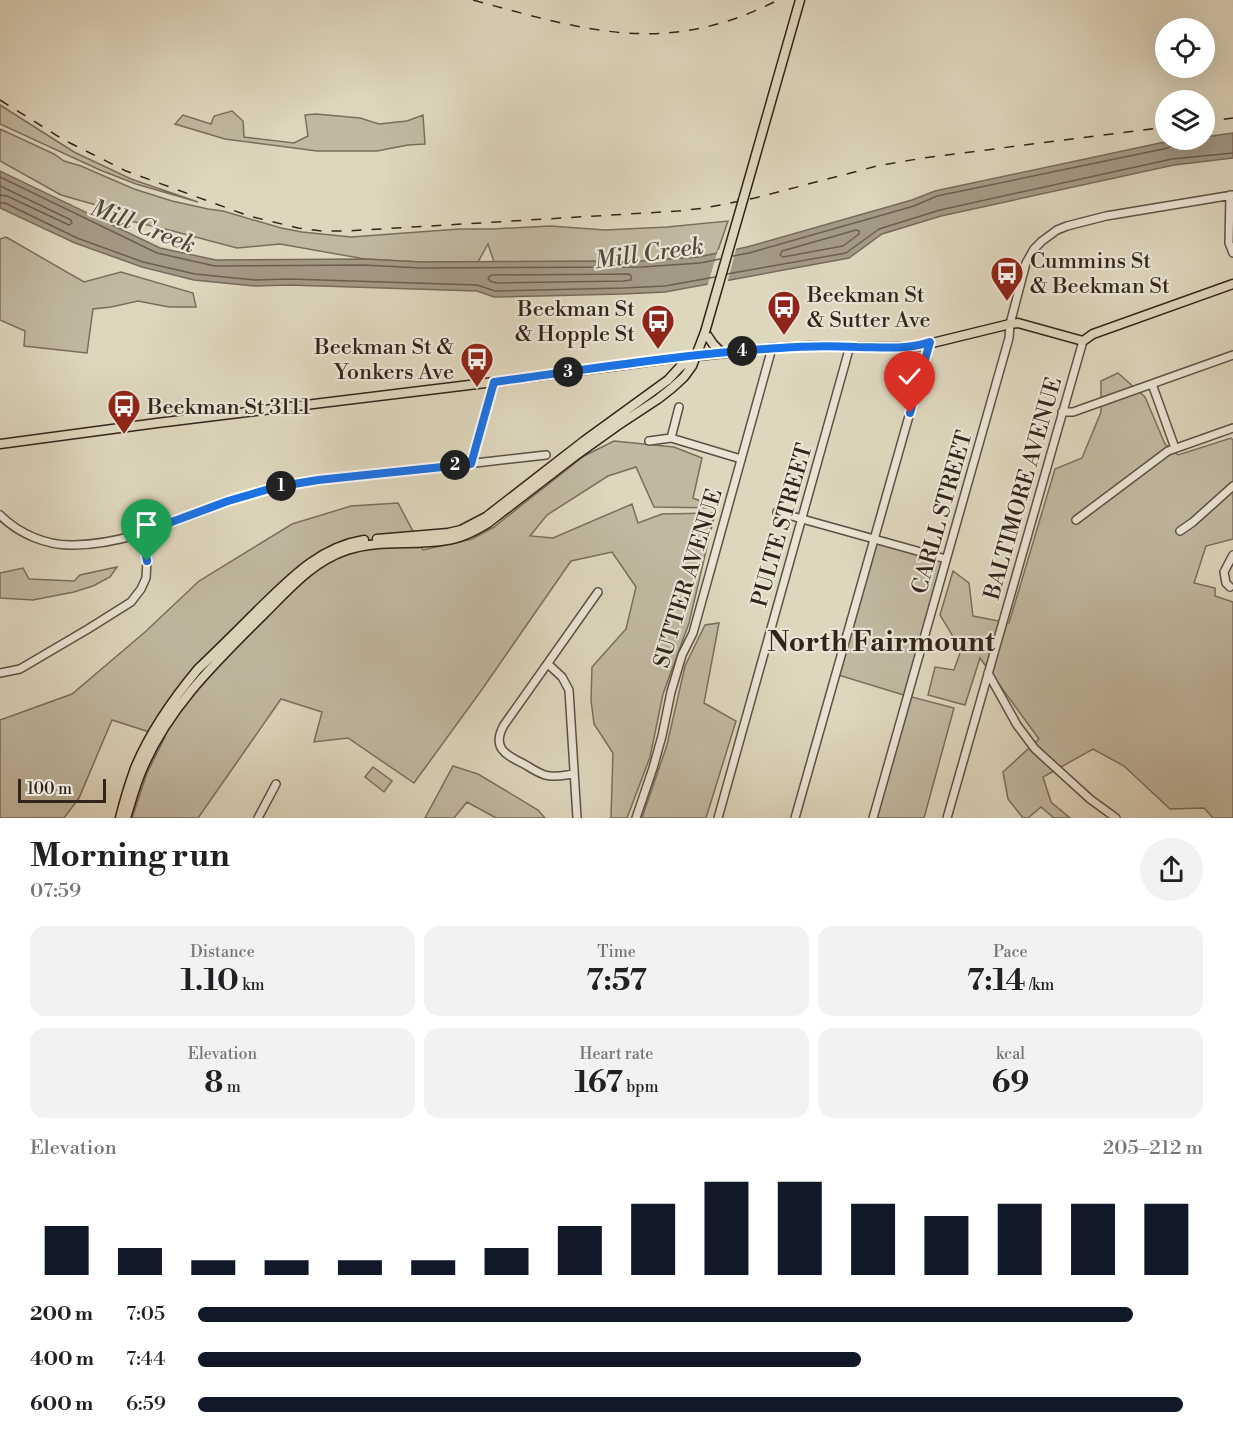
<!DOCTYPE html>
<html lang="en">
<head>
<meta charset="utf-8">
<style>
  :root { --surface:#fff; --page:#f2f2f2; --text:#202124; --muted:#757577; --accent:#111827 }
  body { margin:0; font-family:"Libre Bodoni",serif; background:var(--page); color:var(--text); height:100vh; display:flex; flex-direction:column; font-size:22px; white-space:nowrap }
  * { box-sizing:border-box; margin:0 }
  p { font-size:20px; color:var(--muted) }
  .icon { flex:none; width:33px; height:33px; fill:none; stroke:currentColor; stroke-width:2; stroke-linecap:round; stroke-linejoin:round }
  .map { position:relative; height:818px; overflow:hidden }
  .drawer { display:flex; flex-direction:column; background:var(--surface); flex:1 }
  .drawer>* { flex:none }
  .buttons { position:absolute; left:1155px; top:18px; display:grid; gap:12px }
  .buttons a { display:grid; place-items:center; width:60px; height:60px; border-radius:50%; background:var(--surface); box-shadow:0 6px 24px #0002; font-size:30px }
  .scale { position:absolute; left:18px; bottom:15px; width:88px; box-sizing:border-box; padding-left:6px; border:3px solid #33241b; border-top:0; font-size:16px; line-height:21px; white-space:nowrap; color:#33241b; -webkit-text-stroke:4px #eae4d4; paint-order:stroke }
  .pin { position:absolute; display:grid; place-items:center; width:51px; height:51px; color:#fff; margin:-62px -26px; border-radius:50% 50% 50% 0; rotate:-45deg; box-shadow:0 0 6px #0007 }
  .pin .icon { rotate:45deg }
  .km { position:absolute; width:30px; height:30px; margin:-15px; border-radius:50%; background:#222; color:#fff; font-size:16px; line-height:30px; text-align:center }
  .round { display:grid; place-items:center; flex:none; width:63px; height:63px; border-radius:32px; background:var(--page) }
  .summary { display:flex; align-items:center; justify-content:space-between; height:102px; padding:0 30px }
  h1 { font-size:33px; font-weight:700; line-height:45px }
  .metrics { display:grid; grid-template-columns:repeat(3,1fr); gap:9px; height:102px; padding:6px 30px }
  .metrics div { display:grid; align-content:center; border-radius:15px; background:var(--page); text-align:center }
  .metrics b { font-size:30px; font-weight:700 }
  .metrics small { font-size:16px; font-weight:400 }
  .metrics p { font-size:16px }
  .chart { height:168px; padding:12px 30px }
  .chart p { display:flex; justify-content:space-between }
  .chart svg { width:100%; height:108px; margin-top:6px; stroke:var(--accent); stroke-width:6 }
  ul { padding:0 30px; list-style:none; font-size:20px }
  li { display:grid; grid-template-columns:96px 72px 1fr; align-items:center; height:45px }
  li i { height:15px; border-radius:8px; background:var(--accent) }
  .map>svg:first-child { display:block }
</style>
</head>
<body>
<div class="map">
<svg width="1233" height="818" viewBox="0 0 1233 818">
  <rect width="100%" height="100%" fill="#ded6bd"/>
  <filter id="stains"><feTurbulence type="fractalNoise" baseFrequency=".00333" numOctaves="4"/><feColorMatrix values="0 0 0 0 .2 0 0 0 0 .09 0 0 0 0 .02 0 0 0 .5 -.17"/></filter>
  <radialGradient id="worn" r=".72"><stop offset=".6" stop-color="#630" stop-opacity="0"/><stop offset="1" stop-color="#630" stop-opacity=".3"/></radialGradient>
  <!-- green -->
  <path fill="#c1b8a1" stroke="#7a6e5e" stroke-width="1.5" d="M 0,105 L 74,152 L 131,179 L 198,202 L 136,184 L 100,170 L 0,124 Z
    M 232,111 L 243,121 L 244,137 L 294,143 L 308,136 L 305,115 L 316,114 L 360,118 L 379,124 L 407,121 L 423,115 L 425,144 L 408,145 L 377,151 L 317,151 L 225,139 L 175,124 L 183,115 L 211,124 L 214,116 Z
    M 0,129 L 54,154 L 64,161 L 81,166 L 134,189 L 172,201 L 208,209 L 223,211 L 281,228 L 302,232 L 351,237 L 459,229 L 492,229 L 550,226 L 605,230 L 667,227 L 728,221 L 717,253 L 699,257 L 642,261 L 494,262 L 488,244 L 478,262 L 421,262 L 365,259 L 280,244 L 237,248 L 169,230 L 126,220 L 96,205 L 61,195 L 0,161 Z
    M 6,237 L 84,282 L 121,272 L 193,293 L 196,307 L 169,307 L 138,301 L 111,307 L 93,309 L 87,353 L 24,346 L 25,331 L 0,320 L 0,239 Z
    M 1118,373 L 1145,397 L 1165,444 L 1178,455 L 1231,438 L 1233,440 L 1233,539 L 1206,546 L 1194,583 L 1215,588 L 1215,596 L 1233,602 L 1233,818 L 1213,818 L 1204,808 L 1170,809 L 1124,766 L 1093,749 L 1043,777 L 1051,802 L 1070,818 L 1054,818 L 1041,807 L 1028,818 L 1023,818 L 1008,799 L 1003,772 L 1039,739 L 980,658 L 965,705 L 928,695 L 935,667 L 954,670 L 961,650 L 940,615 L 953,571 L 969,583 L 973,616 L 1009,623 L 1055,469 L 1082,458 L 1101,412 L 1101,381 Z
    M 614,441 L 674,447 L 702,458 L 693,498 L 717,508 L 654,507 L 636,467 L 608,476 L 547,515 L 530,536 L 553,538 L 632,504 L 638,523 L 662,514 L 715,513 L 689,623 L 663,694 L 650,757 L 627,818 L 611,818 L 613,753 L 594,724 L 591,700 L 592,667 L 626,629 L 636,587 L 612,552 L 571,561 L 483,688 L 414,783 L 348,738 L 314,742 L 322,712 L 281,699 L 198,818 L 132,818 L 147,773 L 165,737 L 112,720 L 79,798 L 64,818 L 0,818 L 0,720 L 72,694 L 145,632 L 199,581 L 292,524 L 351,506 L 398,503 L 423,550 L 472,539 L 494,527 L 584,456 Z
    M 874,539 L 946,559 L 908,696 L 954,708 L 924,818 L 873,818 L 907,696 L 835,674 Z
    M 117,567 L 110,577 L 93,586 L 74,592 L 33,600 L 0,598 L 0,573 L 23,568 L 29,579 L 74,581 L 80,575 Z
    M 719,623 L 704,703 L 736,721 L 706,818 L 642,818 L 667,745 L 685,666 L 705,625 Z
    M 453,766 L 478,774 L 538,810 L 545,818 L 496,818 L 467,802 L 454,818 L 425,818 Z
    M 373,767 L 392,781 L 384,792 L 365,777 Z"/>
  <!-- water -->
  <path fill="#a49986" stroke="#776a5b" stroke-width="1.5" d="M 1233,133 L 1233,158 L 1174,165 L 941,216 L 882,234 L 849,258 L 665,292 L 623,294 L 494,297 L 477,291 L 289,285 L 254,286 L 194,280 L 142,267 L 75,243 L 0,208 L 0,171 L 160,248 L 216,260 L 365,259 L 421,262 L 642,261 L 699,257 L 747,247 L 912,200 L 935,191 L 1160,143 L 1184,140 L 1204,140 L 1205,137 Z"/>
  <!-- pier -->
  <path fill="#ded6bd" d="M 737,246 L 727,284 L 707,287 L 718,250 Z"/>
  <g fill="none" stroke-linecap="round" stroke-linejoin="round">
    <!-- shore -->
    <path stroke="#6c5e50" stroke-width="1.5" d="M 0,177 L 157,253 L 215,266 L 364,265 L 421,268 L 642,267 L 700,263 L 720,259
      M 0,186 L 71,220 L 72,223 L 69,225 L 7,196 L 0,195
      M 0,203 L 5,203 L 77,238 L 143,262 L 195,274 L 255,280 L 289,279 L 477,285 L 495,291 L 623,288 L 665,286 L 715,277
      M 856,230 L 859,231 L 859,234 L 843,246 L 783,257 L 780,255 L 782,251 Z
      M 733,256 L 749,253 L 914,206 L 937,196 L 1168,148 L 1172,145 L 1173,140
      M 629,274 L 631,276 L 631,280 L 623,281 L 497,283 L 490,281 L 488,278 L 491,275 Z
      M 727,274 L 846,253 L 879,229 L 940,210 L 1172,159 L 1233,153"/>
    <defs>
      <path id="minor" d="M 1230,195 L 1229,243 L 1233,253
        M 1152,384 L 1175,448
        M 1062,412 L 1073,412 L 1233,355
        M 671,438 L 679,407
        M 649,441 L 671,438 L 741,459
        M 471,464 L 494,382
        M 777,512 L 946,559
        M 0,515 C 19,534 47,546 74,545 C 145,544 207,503 275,487 C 305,480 338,478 370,475 C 429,468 487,462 546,455
        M 1076,520 L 1168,451 L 1233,428
        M 1180,531 L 1193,522 L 1233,486
        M 1230,587 L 1226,583 L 1224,572 L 1233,555
        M 548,664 L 562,677 L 569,690 L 577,818
        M 0,673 L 20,669 L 88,629 L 131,602 L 141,589 L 146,578 L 147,561 L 142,533
        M 988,673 L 1017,725 L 1035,749 L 1090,799 L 1116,818
        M 574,774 C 565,775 554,778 545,775 C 538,773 531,768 524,764 C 506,755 491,748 504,725 L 598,592
        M 258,818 L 276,784
        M 636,818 L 653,768 L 662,736 L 671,692 L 682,655 L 693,633 L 772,348
        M 718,818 L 850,346
        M 795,818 L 930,342
        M 873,818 L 1009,338 L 1010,324 L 1026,263 L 1034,249 L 1042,241 L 1057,230 L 1067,226 L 1106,216 L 1233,195
        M 947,818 L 1083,341"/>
      <path id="major" d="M 743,200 L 800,0
        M 705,332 L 713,344 L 722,353
        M 0,444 L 157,423 L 494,382 L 668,359 L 772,348 L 810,346 L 889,347 L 920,346 L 1010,324 L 1018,323 L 1083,341 L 1093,334 L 1233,284
        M 377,539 L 448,533 L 461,530 L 486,517 L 584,441 L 668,380 L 680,367 L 695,356
        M 120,818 C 124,801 129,785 135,768 C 150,732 173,699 198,669 C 218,650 238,630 258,610 C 289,580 319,547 364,540
        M 126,818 C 131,802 135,786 142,770 C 168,707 217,661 265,613 C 289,589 313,561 347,550 C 379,539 414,546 447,540 C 462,538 475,531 488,523 L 575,456 L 617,426 L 658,399 L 672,388 L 684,377 L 692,366 L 705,332"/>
    </defs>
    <!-- minor casing -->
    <use href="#minor" stroke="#5e5044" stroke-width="10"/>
    <!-- major casing -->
    <use href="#major" stroke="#33241b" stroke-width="11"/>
    <!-- minor -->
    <use href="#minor" stroke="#eae4d4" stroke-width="7"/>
    <!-- major -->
    <use href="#major" stroke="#ded6bd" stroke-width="8"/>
    <!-- rail -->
    <path stroke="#33241b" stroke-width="1.5" stroke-dasharray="10 10" stroke-linecap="butt" d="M 473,0 C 587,31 667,57 778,0
      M 0,100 L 64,140 L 126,171 L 249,216 L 298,228 L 322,231 L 347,231 L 678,211 L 705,208 L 755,198 L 877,166 L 923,158 L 1166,127
      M 1204,122 L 1233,118"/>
    <defs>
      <path id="major-bridge" d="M 705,332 L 743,200"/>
    </defs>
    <!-- major-bridge casing -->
    <use href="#major-bridge" stroke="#33241b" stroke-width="11" stroke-linecap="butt"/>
    <!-- major-bridge -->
    <use href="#major-bridge" stroke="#ded6bd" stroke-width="8"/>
  </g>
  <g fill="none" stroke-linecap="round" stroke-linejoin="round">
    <defs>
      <path id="route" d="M 147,561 L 142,533 L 228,501 L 276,487 L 318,480 L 471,464 L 494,382 C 589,369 684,354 780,348 C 806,346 831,346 857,347 C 881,347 907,350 930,342 L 910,413"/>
    </defs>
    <!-- route casing -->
    <use href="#route" stroke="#fff" stroke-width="12"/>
    <!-- route -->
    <use href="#route" stroke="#1a73e8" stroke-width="8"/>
  </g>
  <!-- icons -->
  <defs>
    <symbol id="bus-pin" viewBox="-11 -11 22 30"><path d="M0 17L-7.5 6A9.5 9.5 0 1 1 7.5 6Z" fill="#8f2418" stroke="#eae4d4"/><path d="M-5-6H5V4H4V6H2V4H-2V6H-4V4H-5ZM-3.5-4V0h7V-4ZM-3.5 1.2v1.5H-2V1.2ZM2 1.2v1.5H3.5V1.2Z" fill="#fff"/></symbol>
  </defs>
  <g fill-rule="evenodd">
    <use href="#bus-pin" x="988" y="254" width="38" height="52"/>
    <use href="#bus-pin" x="765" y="288" width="38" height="52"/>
    <use href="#bus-pin" x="639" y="302" width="38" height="52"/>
    <use href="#bus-pin" x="458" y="340" width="38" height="52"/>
    <use href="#bus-pin" x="105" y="387" width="38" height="52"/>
  </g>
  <g text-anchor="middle" stroke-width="4.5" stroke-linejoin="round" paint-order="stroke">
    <!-- poi labels -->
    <g font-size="22" fill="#33241b" stroke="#eae4d4" text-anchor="start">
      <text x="1030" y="268">Cummins St<tspan x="1030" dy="25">&amp; Beekman St</tspan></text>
      <text x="807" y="302">Beekman St<tspan x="807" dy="25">&amp; Sutter Ave</tspan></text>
      <text x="635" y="316" text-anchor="end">Beekman St<tspan x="635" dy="25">&amp; Hopple St</tspan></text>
      <text x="454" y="354" text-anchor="end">Beekman St &amp;<tspan x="454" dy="25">Yonkers Ave</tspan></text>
      <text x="147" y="414">Beekman St 3111</text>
    </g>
    <!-- street labels -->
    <g font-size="22" fill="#33241b" stroke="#eae4d4">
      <text transform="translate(1022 488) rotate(-74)" y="8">BALTIMORE AVENUE</text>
      <text transform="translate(941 512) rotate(-74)" y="8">CARLL STREET</text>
      <text transform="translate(781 525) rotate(-74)" y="8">PULTE STREET</text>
      <text transform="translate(687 578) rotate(-73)" y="8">SUTTER AVENUE</text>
    </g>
    <!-- water labels -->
    <g font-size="24" font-style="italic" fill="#55473b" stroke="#eae4d4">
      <text transform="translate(143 226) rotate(21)" y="8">Mill Creek</text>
      <text transform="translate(649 253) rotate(-8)" y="8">Mill Creek</text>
    </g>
    <!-- district labels -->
    <g font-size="28" font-weight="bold" fill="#33241b" stroke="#eae4d4">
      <text x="881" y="651">North Fairmount</text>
    </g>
  </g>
  <rect width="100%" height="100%" filter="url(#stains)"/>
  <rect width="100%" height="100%" fill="url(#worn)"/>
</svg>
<div class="buttons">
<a><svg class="icon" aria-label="locate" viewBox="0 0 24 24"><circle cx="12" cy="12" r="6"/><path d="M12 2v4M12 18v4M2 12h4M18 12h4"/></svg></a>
<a><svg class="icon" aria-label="layers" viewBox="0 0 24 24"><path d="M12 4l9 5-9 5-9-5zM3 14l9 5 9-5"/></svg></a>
</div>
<div class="scale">100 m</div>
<div class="pin" style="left:147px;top:561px;background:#1e9e55"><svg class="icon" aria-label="arrive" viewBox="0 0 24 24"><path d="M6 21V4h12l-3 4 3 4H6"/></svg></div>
<div class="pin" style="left:910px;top:413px;background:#d93025"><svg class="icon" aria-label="check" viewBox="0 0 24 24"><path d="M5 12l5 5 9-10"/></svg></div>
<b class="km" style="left:281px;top:486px">1</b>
<b class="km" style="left:455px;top:465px">2</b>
<b class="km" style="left:568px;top:372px">3</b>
<b class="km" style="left:742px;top:351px">4</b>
</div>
<section class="drawer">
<div class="summary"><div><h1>Morning run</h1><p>07:59</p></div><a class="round"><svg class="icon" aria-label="share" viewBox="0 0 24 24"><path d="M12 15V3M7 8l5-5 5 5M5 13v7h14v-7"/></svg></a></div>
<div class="metrics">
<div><p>Distance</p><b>1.10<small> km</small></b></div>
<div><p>Time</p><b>7:57</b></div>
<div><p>Pace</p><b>7:14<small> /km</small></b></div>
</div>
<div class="metrics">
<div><p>Elevation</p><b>8<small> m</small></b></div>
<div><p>Heart rate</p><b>167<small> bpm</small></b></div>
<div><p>kcal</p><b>69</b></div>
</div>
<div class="chart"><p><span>Elevation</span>205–212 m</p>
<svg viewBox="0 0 160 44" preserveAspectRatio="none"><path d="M5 44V24M15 44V33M25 44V38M35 44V38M45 44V38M55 44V38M65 44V33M75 44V24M85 44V15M95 44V6M105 44V6M115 44V15M125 44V20M135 44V15M145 44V15M155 44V15"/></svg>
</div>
<ul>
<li><b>200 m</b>7:05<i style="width:93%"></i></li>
<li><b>400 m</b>7:44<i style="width:66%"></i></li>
<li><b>600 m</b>6:59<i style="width:98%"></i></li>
</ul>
</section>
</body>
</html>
